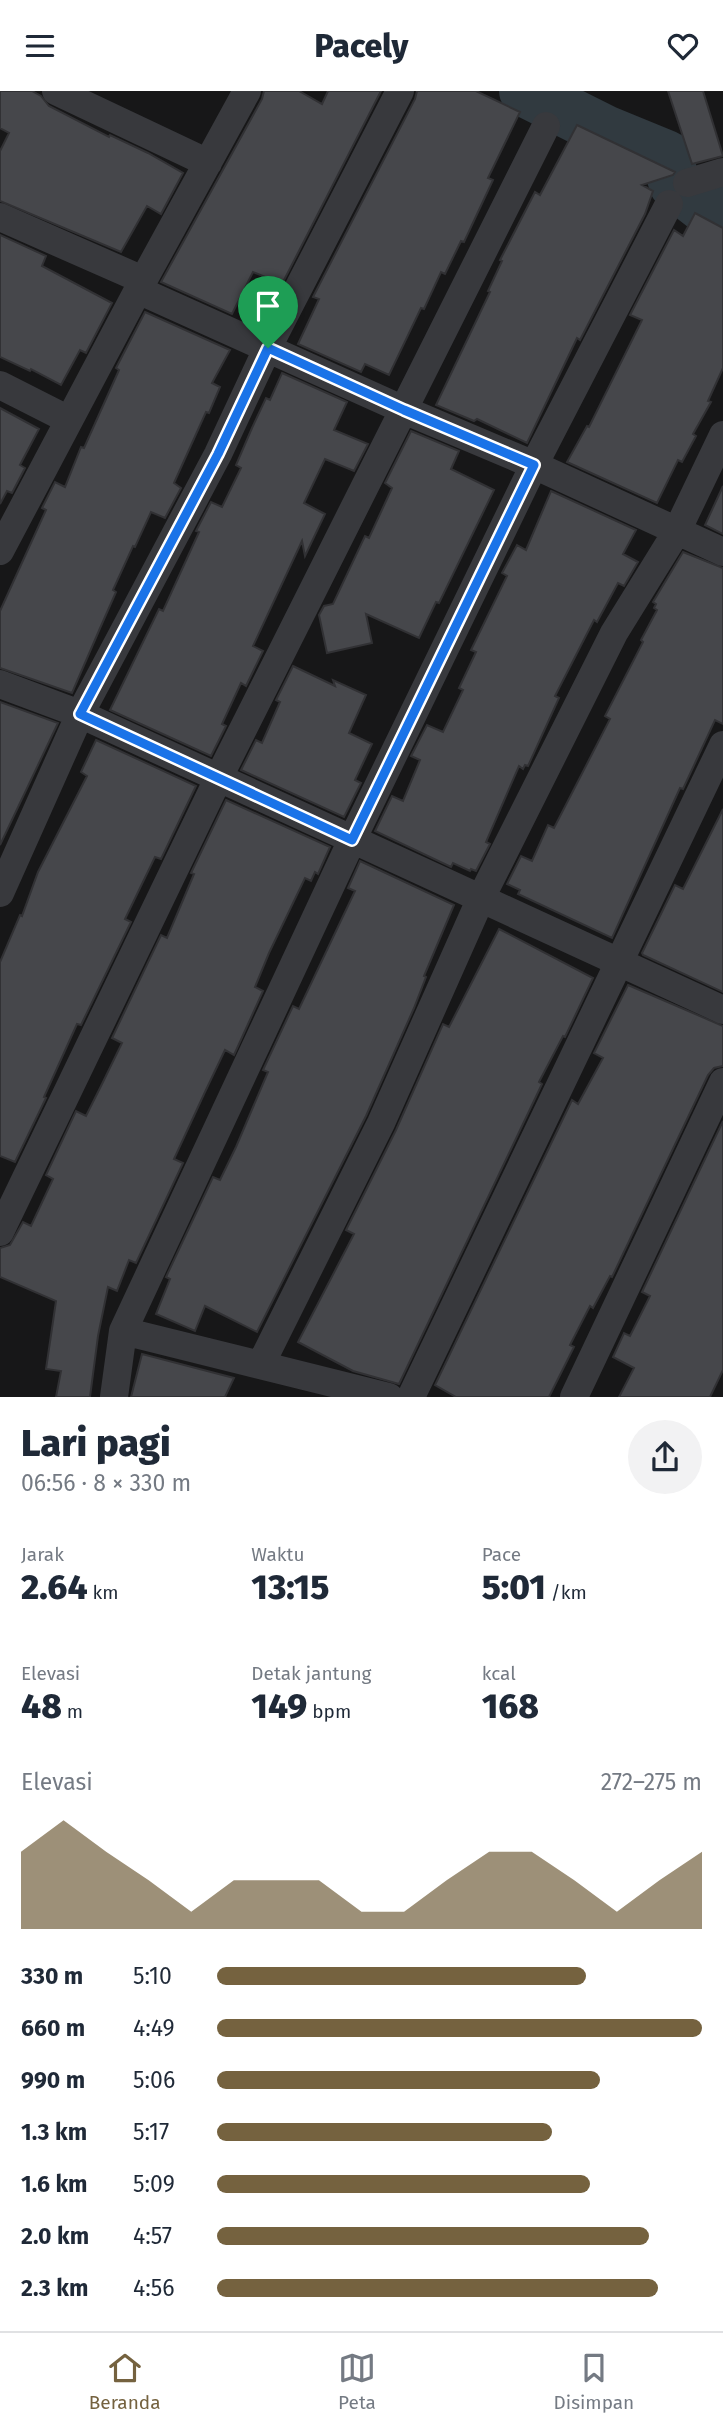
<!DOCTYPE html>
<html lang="id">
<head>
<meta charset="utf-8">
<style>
  :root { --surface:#fff; --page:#f2f2f3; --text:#1f2937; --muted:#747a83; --line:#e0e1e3; --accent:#75623f }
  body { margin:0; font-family:"Fira Sans",sans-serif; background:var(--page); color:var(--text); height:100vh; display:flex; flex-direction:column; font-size:26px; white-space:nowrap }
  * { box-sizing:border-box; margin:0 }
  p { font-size:23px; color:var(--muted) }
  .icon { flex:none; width:38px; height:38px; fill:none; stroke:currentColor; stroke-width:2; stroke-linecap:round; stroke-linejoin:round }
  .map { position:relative; height:1306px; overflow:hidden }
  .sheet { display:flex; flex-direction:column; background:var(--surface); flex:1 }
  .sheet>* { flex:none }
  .pin { position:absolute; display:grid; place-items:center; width:60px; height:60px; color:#fff; margin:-72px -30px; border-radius:50% 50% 50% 0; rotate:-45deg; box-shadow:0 0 7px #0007 }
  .pin .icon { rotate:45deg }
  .round { display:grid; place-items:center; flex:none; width:74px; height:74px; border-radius:37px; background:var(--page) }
  .summary { display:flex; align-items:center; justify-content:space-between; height:119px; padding:0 21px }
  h1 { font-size:38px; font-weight:800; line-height:52px }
  .stats { display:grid; grid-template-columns:repeat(3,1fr); gap:10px; height:119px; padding:7px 21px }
  .stats div { display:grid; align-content:center }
  .stats b { font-size:35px; font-weight:800 }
  .stats small { font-size:19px; font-weight:400 }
  .stats p { font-size:19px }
  .chart { height:196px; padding:14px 21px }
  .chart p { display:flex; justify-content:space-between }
  .chart svg { width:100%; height:126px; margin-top:7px; fill:var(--accent); opacity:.7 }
  ul { padding:0 21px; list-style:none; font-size:23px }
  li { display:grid; grid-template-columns:112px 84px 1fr; align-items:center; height:52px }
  li i { height:18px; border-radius:9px; background:var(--accent) }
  header { display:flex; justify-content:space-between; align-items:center; height:91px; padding:0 21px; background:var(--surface); font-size:32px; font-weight:800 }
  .menu { display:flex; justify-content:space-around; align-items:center; height:98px; border-top:2px solid var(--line); background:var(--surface); font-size:19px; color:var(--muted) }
  .menu a { display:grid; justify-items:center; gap:4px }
  .menu .active { color:var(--accent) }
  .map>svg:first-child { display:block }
</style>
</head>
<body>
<header><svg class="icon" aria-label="menu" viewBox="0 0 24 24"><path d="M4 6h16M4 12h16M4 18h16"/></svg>Pacely<svg class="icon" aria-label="heart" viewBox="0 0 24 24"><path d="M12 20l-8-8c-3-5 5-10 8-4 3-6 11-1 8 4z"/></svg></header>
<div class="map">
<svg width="723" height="1306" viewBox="0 0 723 1306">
  <rect width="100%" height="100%" fill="#171718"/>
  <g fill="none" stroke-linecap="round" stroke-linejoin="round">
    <!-- river -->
    <path stroke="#313a40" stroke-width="52" d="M 525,0 L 605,40 L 666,65 L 675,93 L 711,121 L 723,119"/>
  </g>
  <!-- building -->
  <path fill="#46474b" stroke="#313134" stroke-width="2" d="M 0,0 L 32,0 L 41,5 L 49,15 L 109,46 L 110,44 L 148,62 L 183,82 L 161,123 L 147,115 L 121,161 L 0,110 L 0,60 L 9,42 L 0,37 Z
    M 264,0 L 299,0 L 322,13 L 328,0 L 381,0 L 282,193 L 253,181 L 232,223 L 161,191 L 262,8 Z
    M 417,0 L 476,0 L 520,21 L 488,87 L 493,89 L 464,151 L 461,150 L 445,183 L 441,181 L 424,218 L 421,217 L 389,284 L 365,273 L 361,281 L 298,253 L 319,208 L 313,206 L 415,8 Z
    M 668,0 L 703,0 L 723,65 L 692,73 Z
    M 577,34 L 675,81 L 673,84 L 642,94 L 653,100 L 645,123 L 580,249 L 577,247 L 527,352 L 477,328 L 474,330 L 436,314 L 490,201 L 488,200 L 502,170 L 500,169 L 535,101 L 540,104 Z
    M 695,122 L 723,137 L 723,277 L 708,310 L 711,311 L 693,343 L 696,345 L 682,371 L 678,369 L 657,412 L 567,371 L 587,335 L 589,336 L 642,229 L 630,224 L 674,139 L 683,145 Z
    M 0,144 L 46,165 L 42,175 L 112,212 L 86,262 L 80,259 L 61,294 L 31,278 L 30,280 L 0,266 Z
    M 145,221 L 230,259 L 212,292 L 220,296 L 209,322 L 206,321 L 174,392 L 181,397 L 165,427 L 151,421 L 135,456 L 133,455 L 113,499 L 116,501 L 101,535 L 72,602 L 0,577 L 0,520 L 46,419 L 42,417 L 55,391 L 65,396 L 81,356 L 84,357 L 119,279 L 116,277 Z
    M 282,282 L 347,311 L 334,339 L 368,353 L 354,380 L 325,368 L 304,412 L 325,423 L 305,465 L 302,450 L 253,555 L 263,560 L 246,595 L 241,592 L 222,633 L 226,635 L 211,665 L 110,619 L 159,518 L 163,520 L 199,441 L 196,440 L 211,411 L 222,416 L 241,377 L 236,374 L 252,337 L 266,307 L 270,309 Z
    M 0,317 L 39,338 L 20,374 L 25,377 L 12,402 L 7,400 L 0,413 Z
    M 411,340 L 459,360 L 451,378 L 494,399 L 439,512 L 436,511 L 419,547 L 366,523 L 372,552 L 327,562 L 319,524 L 324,515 L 333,513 L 365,445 L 369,447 L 392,397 L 385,392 Z
    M 723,395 L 723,443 L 705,434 Z
    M 551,400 L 636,439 L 623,463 L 638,471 L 624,495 L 618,492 L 597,531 L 594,529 L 555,605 L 559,607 L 528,675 L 525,674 L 523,678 L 519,675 L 486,751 L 490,753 L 476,780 L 471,778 L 470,780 L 453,772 L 451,776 L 375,740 L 392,705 L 403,710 L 420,669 L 411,665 L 427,634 L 443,641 L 463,599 L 459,597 L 476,561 L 471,559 L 507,485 L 502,482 L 517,454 L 526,459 Z
    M 683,461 L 723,477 L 723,633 L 715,629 L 683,698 L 680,697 L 612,847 L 518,803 L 520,799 L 507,793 L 521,765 L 532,770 L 548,734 L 554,737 L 610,628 L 605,625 L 643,551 L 641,549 L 657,519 L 654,517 L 656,513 L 653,511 Z
    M 293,575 L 335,595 L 333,589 L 366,604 L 349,642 L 372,653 L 355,689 L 361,692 L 344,726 L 241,679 L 256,649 L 262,652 L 280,611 L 276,609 Z
    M 0,611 L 58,632 L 0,754 Z
    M 96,649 L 196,695 L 161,768 L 155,766 L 125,828 L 131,831 L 81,934 L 77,933 L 44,1006 L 46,1007 L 15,1071 L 0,1065 L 0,871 L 20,824 L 22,825 L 38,781 L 87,685 L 81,681 Z
    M 226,709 L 330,756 L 318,783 L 315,781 L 311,790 L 305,787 L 269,862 L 255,896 L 263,900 L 234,964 L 225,959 L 205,1001 L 174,1068 L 183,1072 L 136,1172 L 129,1169 L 117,1200 L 108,1196 L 98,1245 L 90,1306 L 56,1306 L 61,1280 L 46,1278 L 56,1210 L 0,1186 L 0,1157 L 10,1154 L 23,1131 L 31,1135 L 53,1088 L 46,1084 L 76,1020 L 86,1025 L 102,993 L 122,952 L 112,947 L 161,844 L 167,847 L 194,783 L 191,782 Z
    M 723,718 L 723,901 L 643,864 L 642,862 L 675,794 L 683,798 Z
    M 360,770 L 454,814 L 424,885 L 426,886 L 414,917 L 366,1025 L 257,1241 L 205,1215 L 195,1240 L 156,1223 L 170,1188 L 166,1186 L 213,1086 L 220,1089 L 236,1056 L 268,981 L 263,979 L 293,915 L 299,918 L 355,800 L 348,797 Z
    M 499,838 L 593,887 L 565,946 L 563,945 L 539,991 L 542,993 L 399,1293 L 353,1280 L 298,1251 L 354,1143 L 346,1139 L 396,1039 L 443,933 L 449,936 Z
    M 628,894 L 723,935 L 723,975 L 714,977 L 708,984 L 612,1186 L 610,1185 L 593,1217 L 590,1215 L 570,1254 L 574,1256 L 549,1306 L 456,1306 L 435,1294 L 572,1009 L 578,1013 L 603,967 L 594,962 Z
    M 723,1030 L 723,1279 L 710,1306 L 619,1306 L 634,1277 L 613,1266 L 624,1242 L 630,1245 L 650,1205 L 642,1201 Z
    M 142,1263 L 234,1287 L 225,1306 L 131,1306 Z"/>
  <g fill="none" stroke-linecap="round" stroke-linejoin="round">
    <!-- street -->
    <path stroke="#38393d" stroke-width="28" d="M 56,0 L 208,72
      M 687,92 L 723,81
      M 0,126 L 143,189
      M 138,199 L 404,319 L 534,374 L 723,461
      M 0,294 L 69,329
      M 0,460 L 138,199 L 247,0
      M 0,593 L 80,623 L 723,919
      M 0,802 L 80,623 L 218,363 L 268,256 L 400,0
      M 0,1141 L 218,688 L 546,35
      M 123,1240 L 389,1306
      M 261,1273 L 381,1032 L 481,807 L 614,542 L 677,440 L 723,344
      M 114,1306 L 123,1240 L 352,749 L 534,374 L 669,113
      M 411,1306 L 723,654
      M 574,1306 L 723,991"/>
  </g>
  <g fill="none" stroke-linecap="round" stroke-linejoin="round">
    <defs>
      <path id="route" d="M 268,257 L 404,319 L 534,374 L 352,749 L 80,623 L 218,363 Z"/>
    </defs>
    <!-- route casing -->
    <use href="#route" stroke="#fff" stroke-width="14"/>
    <!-- route -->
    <use href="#route" stroke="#1a73e8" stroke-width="9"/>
  </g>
</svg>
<div class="pin" style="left:268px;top:257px;background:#1e9e55"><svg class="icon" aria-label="arrive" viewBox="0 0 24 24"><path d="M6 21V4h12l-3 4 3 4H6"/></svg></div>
</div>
<section class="sheet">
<div class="summary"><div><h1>Lari pagi</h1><p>06:56 · 8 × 330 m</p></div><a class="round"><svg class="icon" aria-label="share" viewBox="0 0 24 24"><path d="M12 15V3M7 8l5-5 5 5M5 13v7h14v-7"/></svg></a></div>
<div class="stats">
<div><p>Jarak</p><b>2.64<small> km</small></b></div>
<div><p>Waktu</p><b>13:15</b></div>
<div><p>Pace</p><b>5:01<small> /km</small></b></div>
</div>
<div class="stats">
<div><p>Elevasi</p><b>48<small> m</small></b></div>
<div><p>Detak jantung</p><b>149<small> bpm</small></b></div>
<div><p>kcal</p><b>168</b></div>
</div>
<div class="chart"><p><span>Elevasi</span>272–275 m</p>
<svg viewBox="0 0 160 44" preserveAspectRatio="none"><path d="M0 44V17L10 6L20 17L30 27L40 38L50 27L60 27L70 27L80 38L90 38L100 27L110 17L120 17L130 27L140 38L150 27L160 17V44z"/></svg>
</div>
<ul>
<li><b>330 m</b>5:10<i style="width:76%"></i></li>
<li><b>660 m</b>4:49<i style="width:100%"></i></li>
<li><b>990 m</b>5:06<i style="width:79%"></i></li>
<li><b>1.3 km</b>5:17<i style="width:69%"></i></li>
<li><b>1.6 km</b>5:09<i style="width:77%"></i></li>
<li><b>2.0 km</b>4:57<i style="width:89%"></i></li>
<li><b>2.3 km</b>4:56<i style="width:91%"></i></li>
</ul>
</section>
<nav class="menu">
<a class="active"><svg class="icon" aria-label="home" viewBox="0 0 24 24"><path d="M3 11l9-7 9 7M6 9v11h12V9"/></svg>Beranda</a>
<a><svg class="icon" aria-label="map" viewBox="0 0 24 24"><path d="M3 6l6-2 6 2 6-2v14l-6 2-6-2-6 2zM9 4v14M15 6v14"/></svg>Peta</a>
<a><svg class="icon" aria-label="saved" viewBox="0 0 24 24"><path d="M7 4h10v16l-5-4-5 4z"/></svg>Disimpan</a>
</nav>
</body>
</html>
